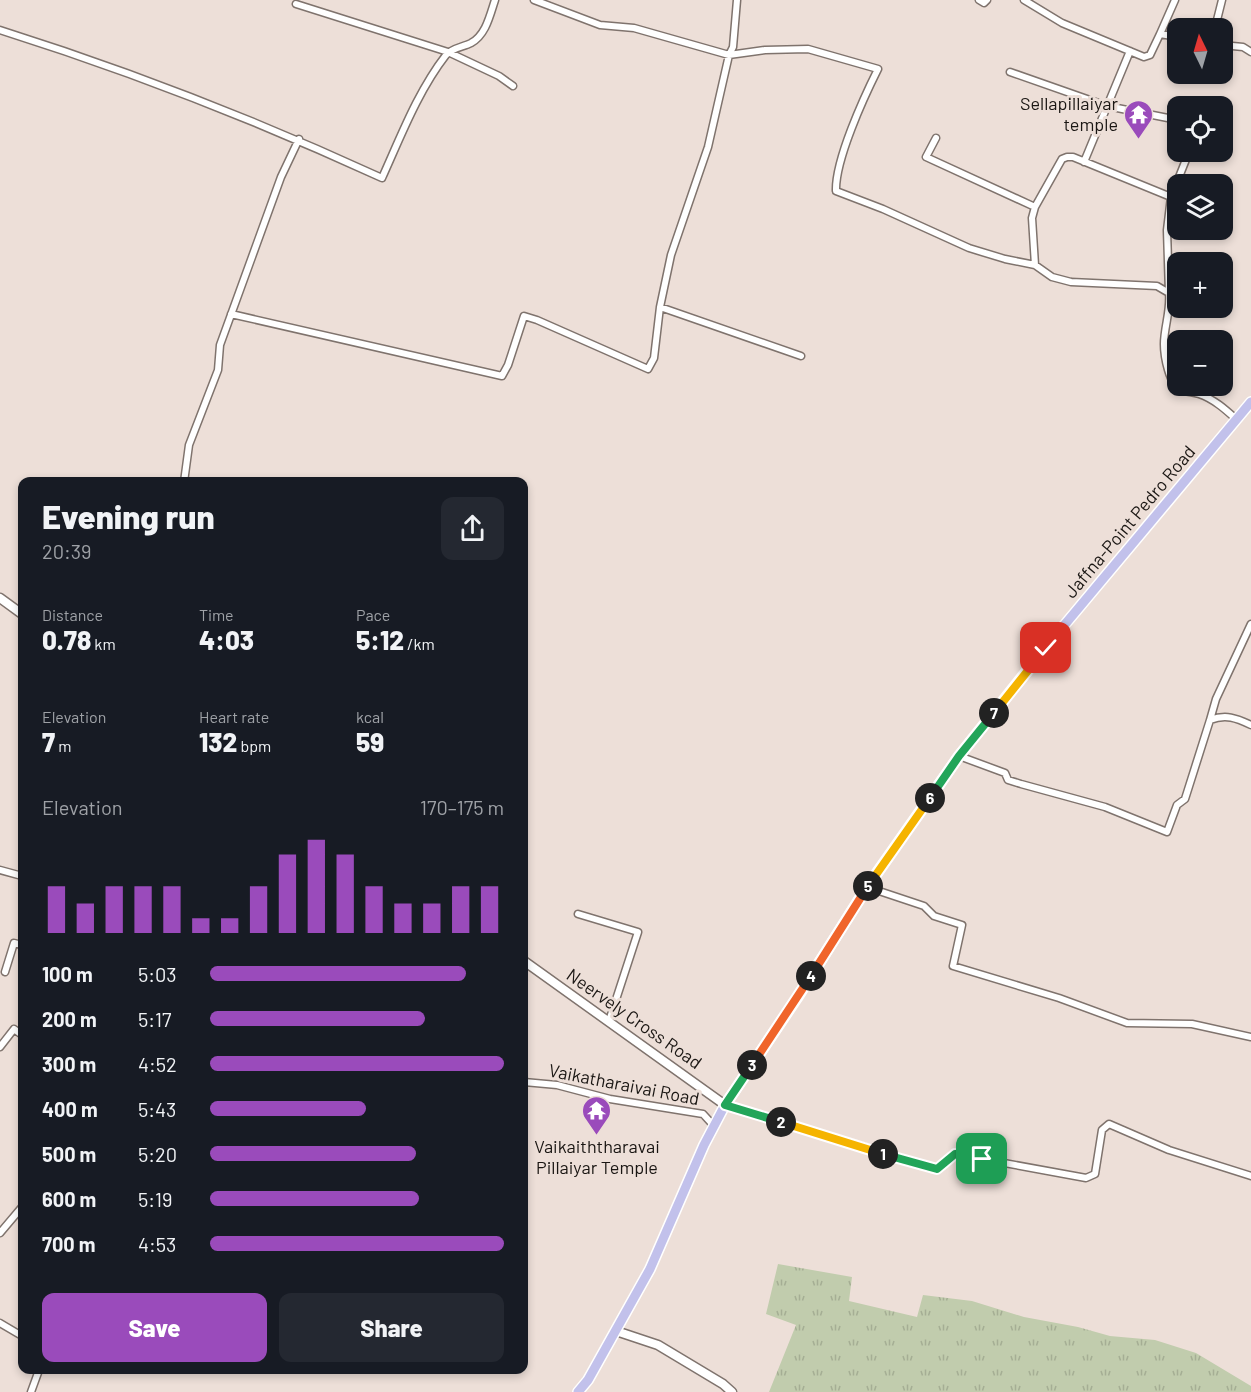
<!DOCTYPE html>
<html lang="en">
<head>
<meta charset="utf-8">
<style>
  :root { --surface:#171b24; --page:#242831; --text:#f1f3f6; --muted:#9ea1a6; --accent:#9a4bbb }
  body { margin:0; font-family:Barlow,sans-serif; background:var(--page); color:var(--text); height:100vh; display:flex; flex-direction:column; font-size:22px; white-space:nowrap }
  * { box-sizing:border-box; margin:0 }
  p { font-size:20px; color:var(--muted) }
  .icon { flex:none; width:33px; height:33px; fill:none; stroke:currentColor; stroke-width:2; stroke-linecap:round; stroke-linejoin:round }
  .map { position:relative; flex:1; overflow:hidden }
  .side { position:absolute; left:18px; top:477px; width:510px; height:897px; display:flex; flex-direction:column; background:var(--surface); border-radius:12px; box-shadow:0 3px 9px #0003 }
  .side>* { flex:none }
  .needle { width:39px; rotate:355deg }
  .buttons { position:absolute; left:1167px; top:18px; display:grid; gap:12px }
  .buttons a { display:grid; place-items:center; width:66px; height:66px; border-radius:12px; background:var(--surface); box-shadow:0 3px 9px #0003; font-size:30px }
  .pin { position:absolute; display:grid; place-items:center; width:51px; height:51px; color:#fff; margin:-26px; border-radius:12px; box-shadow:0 3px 9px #0006 }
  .km { position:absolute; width:30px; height:30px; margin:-15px; border-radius:50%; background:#222; color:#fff; font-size:16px; line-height:30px; text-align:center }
  .round { display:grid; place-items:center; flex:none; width:63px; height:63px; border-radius:12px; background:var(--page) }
  .head { display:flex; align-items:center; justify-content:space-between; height:102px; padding:0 24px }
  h1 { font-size:33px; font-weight:800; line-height:45px }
  .figures { display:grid; grid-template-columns:repeat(3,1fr); gap:9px; height:102px; padding:6px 24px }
  .figures div { display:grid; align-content:center }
  .figures b { font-size:26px; font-weight:800 }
  .figures small { font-size:16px; font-weight:400 }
  .figures p { font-size:16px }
  .chart { height:168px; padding:12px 24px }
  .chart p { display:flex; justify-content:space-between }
  .chart svg { width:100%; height:108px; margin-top:6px; stroke:var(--accent); stroke-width:6 }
  .action { display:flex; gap:12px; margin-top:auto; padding:12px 24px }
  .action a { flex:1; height:69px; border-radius:12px; background:var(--accent); color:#fff; font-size:24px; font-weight:800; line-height:69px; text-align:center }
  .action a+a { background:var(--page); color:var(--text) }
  ul { padding:0 24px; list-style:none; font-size:20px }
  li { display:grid; grid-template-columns:96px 72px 1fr; align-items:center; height:45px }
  li i { height:15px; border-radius:8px; background:var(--accent) }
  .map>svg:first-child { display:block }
</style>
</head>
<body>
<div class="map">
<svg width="1251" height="1392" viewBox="0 0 1251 1392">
  <defs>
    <pattern id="grass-tufts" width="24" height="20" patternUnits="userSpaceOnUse" patternTransform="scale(1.5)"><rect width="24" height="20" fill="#c1ccad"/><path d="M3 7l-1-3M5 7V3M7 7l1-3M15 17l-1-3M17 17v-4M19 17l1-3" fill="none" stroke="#a5ae94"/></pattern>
  </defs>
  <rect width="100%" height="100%" fill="#eddfd8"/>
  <!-- grass -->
  <path fill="url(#grass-tufts)" d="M 778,1264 L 852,1277 L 849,1301 L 917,1317 L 923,1295 L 972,1301 L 1024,1317 L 1078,1327 L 1110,1336 L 1155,1340 L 1196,1353 L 1251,1386 L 1251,1392 L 769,1392 L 796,1325 L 766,1314 Z"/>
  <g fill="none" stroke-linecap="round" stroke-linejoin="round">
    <defs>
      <path id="street" d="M 534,0 L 600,25 L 634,28 L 729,55 L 765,50 L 808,49 L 878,69 C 864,97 835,160 836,191 L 883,209 L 969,248 L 1005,259 L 1035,265 L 1052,277 L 1071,282 L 1157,286 L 1169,293 C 1171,310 1164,327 1164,344 C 1164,356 1169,385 1181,390 C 1186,392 1193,392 1199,394 C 1214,399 1226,410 1237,420
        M 979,0 L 984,3 L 987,0
        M 1024,0 L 1062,23 L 1144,57 L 1150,55 L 1160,34 L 1178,37
        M 296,4 L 448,52 L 499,76 L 513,86
        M 1215,28 L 1222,0
        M 0,30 C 130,71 258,121 382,178 C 401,136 418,91 446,55 C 452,48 463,47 471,43 C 486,35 490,15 495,0
        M 1160,34 L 1175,0
        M 1222,45 L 1243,47 L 1251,52
        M 1010,72 L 1107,106 L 1178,120
        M 936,138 L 926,157 L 1035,207
        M 1084,162 L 1130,51
        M 1171,197 L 1187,157 L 1194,152
        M 1035,265 L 1032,218 L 1035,207 L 1062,159 L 1067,157 L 1073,157 L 1171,197 L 1167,230 L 1169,293
        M 660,307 L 801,356
        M 231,314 L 502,376 L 508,365 L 524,316 L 537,320 L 648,369 L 654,358 L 660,307 L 671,255 L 708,147 L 729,55 L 733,47 L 737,0
        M 184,482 L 189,445 L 218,370 L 220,345 L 281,177 L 299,139
        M 1210,720 L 1216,699 L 1251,624
        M 959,756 L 1005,773 L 1008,780 L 1021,784 L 1105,807 L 1167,832 L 1177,805 L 1185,799 L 1210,720 C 1226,714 1236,718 1251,725
        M 0,870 L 22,876
        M 867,887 L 924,906 L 934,916 L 962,925 L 953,966 L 1059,998 L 1127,1023 L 1192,1024 L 1251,1037
        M 578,914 L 638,932 L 609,1021
        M 5,972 L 14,943 L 22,945
        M 0,1047 L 14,1029 L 22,1035
        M 524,1082 L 557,1085 L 610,1099 L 703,1114 L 714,1126
        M 725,1105 L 937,1169 L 955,1154 L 1086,1178 L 1095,1174 L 1102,1130 L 1109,1124 L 1169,1150 L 1251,1176
        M 0,1233 L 22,1207
        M 0,1323 L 22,1336
        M 31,1392 L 39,1370"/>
      <path id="secondary" d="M 0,598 L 22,614
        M 524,961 L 725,1105
        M 616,1331 L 658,1345 L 723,1384 L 732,1392"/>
      <path id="primary" d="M 578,1392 L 588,1380 L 650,1269 L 704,1145 L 725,1105 L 797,998 L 867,887 L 959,756 L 1046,647 L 1251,402"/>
    </defs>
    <!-- street casing -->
    <use href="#street" stroke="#7f736d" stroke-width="9"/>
    <!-- secondary casing -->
    <use href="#secondary" stroke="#7f736d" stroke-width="11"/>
    <!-- primary casing -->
    <use href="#primary" stroke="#fff" stroke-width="12"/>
    <!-- street -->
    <use href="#street" stroke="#fff" stroke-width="6"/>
    <!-- secondary -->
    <use href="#secondary" stroke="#fff" stroke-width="8"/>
    <!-- primary -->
    <use href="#primary" stroke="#c2c1eb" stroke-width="9"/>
  </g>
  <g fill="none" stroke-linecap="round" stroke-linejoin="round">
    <defs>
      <path id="split-1" d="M 883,1154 L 937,1169 L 955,1154 L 982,1159"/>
      <path id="split-2" d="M 781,1122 L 883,1154"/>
      <path id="split-3" d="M 752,1065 L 725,1105 L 781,1122"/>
      <path id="split-4" d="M 752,1065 L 811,976"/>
      <path id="split-5" d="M 811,976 L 868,886"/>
      <path id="split-6" d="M 868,886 L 930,798"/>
      <path id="split-7" d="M 930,798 L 959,756 L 994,713"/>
      <path id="split-8" d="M 994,713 L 1046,648"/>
    </defs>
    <!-- split-1 casing -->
    <use href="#split-1" stroke="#fff" stroke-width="12"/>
    <!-- split-2 casing -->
    <use href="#split-2" stroke="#fff" stroke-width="12"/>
    <!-- split-3 casing -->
    <use href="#split-3" stroke="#fff" stroke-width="12"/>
    <!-- split-4 casing -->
    <use href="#split-4" stroke="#fff" stroke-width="12"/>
    <!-- split-5 casing -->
    <use href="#split-5" stroke="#fff" stroke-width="12"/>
    <!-- split-6 casing -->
    <use href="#split-6" stroke="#fff" stroke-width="12"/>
    <!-- split-7 casing -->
    <use href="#split-7" stroke="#fff" stroke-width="12"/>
    <!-- split-8 casing -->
    <use href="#split-8" stroke="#fff" stroke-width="12"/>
    <!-- split-1 -->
    <use href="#split-1" stroke="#22a559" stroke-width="8"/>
    <!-- split-2 -->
    <use href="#split-2" stroke="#f5b400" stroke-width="8"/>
    <!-- split-3 -->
    <use href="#split-3" stroke="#22a559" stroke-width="8"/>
    <!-- split-4 -->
    <use href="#split-4" stroke="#f0652b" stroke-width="8"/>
    <!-- split-5 -->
    <use href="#split-5" stroke="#f0652b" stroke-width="8"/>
    <!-- split-6 -->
    <use href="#split-6" stroke="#f5b400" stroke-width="8"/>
    <!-- split-7 -->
    <use href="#split-7" stroke="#22a559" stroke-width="8"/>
    <!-- split-8 -->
    <use href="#split-8" stroke="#f5b400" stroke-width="8"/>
  </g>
  <!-- icons -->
  <defs>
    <symbol id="temple-pin" viewBox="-11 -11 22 30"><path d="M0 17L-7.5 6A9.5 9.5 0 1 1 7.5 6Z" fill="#9a4bbb" stroke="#eddfd8"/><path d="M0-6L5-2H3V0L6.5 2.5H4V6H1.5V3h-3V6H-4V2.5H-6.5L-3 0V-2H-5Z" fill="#fff"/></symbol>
  </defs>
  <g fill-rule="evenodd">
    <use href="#temple-pin" x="1122" y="98" width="33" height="45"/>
    <use href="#temple-pin" x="580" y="1094" width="33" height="45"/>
  </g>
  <g text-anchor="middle" stroke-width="6" stroke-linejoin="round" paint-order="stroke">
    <!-- poi labels -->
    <g font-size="18" fill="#1a1613" stroke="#eddfd8" text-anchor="end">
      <text x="1118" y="110">Sellapillaiyar<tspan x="1118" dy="21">temple</tspan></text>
      <text x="597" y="1153" text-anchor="middle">Vaikaiththaravai<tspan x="597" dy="21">Pillaiyar Temple</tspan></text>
    </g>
    <!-- street labels -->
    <g font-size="18" fill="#1a1613" stroke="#eddfd8">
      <text transform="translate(1130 522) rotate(-50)" y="6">Jaffna-Point Pedro Road</text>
      <text transform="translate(634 1019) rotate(35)" y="6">Neervely Cross Road</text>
      <text transform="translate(624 1085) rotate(11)" y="6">Vaikatharaivai Road</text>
    </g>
  </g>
</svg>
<div class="buttons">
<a><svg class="needle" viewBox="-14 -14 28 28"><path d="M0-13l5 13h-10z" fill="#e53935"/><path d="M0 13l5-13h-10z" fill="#9ea1a6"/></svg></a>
<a><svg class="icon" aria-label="locate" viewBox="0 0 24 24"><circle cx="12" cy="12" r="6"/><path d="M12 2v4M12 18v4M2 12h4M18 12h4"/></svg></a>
<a><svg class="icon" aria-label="layers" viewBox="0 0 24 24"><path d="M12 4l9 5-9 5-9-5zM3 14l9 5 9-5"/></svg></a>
<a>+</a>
<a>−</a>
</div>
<div class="pin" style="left:982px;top:1159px;background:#1e9e55"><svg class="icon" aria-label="arrive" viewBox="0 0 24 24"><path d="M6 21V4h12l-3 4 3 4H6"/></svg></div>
<div class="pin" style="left:1046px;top:648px;background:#d93025"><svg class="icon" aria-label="check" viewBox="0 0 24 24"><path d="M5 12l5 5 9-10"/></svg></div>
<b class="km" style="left:883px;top:1154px">1</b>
<b class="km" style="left:781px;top:1122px">2</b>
<b class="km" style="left:752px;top:1065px">3</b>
<b class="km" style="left:811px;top:976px">4</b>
<b class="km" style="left:868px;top:886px">5</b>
<b class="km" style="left:930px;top:798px">6</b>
<b class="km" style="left:994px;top:713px">7</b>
<section class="side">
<div class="head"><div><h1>Evening run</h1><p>20:39</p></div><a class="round"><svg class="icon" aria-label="share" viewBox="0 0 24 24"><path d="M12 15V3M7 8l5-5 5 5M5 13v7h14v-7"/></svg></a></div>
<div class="figures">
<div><p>Distance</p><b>0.78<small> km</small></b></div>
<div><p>Time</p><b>4:03</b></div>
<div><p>Pace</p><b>5:12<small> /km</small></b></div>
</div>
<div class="figures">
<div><p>Elevation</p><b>7<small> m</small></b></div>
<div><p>Heart rate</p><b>132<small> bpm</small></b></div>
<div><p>kcal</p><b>59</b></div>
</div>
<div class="chart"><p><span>Elevation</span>170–175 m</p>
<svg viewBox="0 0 160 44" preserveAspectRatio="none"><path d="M5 44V25M15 44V32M25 44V25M35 44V25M45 44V25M55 44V38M65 44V38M75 44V25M85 44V12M95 44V6M105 44V12M115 44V25M125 44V32M135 44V32M145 44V25M155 44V25"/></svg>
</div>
<ul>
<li><b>100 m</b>5:03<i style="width:87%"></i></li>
<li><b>200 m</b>5:17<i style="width:73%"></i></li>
<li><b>300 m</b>4:52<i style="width:100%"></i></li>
<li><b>400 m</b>5:43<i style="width:53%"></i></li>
<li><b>500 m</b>5:20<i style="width:70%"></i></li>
<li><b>600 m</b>5:19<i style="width:71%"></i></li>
<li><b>700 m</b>4:53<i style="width:100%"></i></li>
</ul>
<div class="action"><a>Save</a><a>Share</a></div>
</section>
</div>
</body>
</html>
